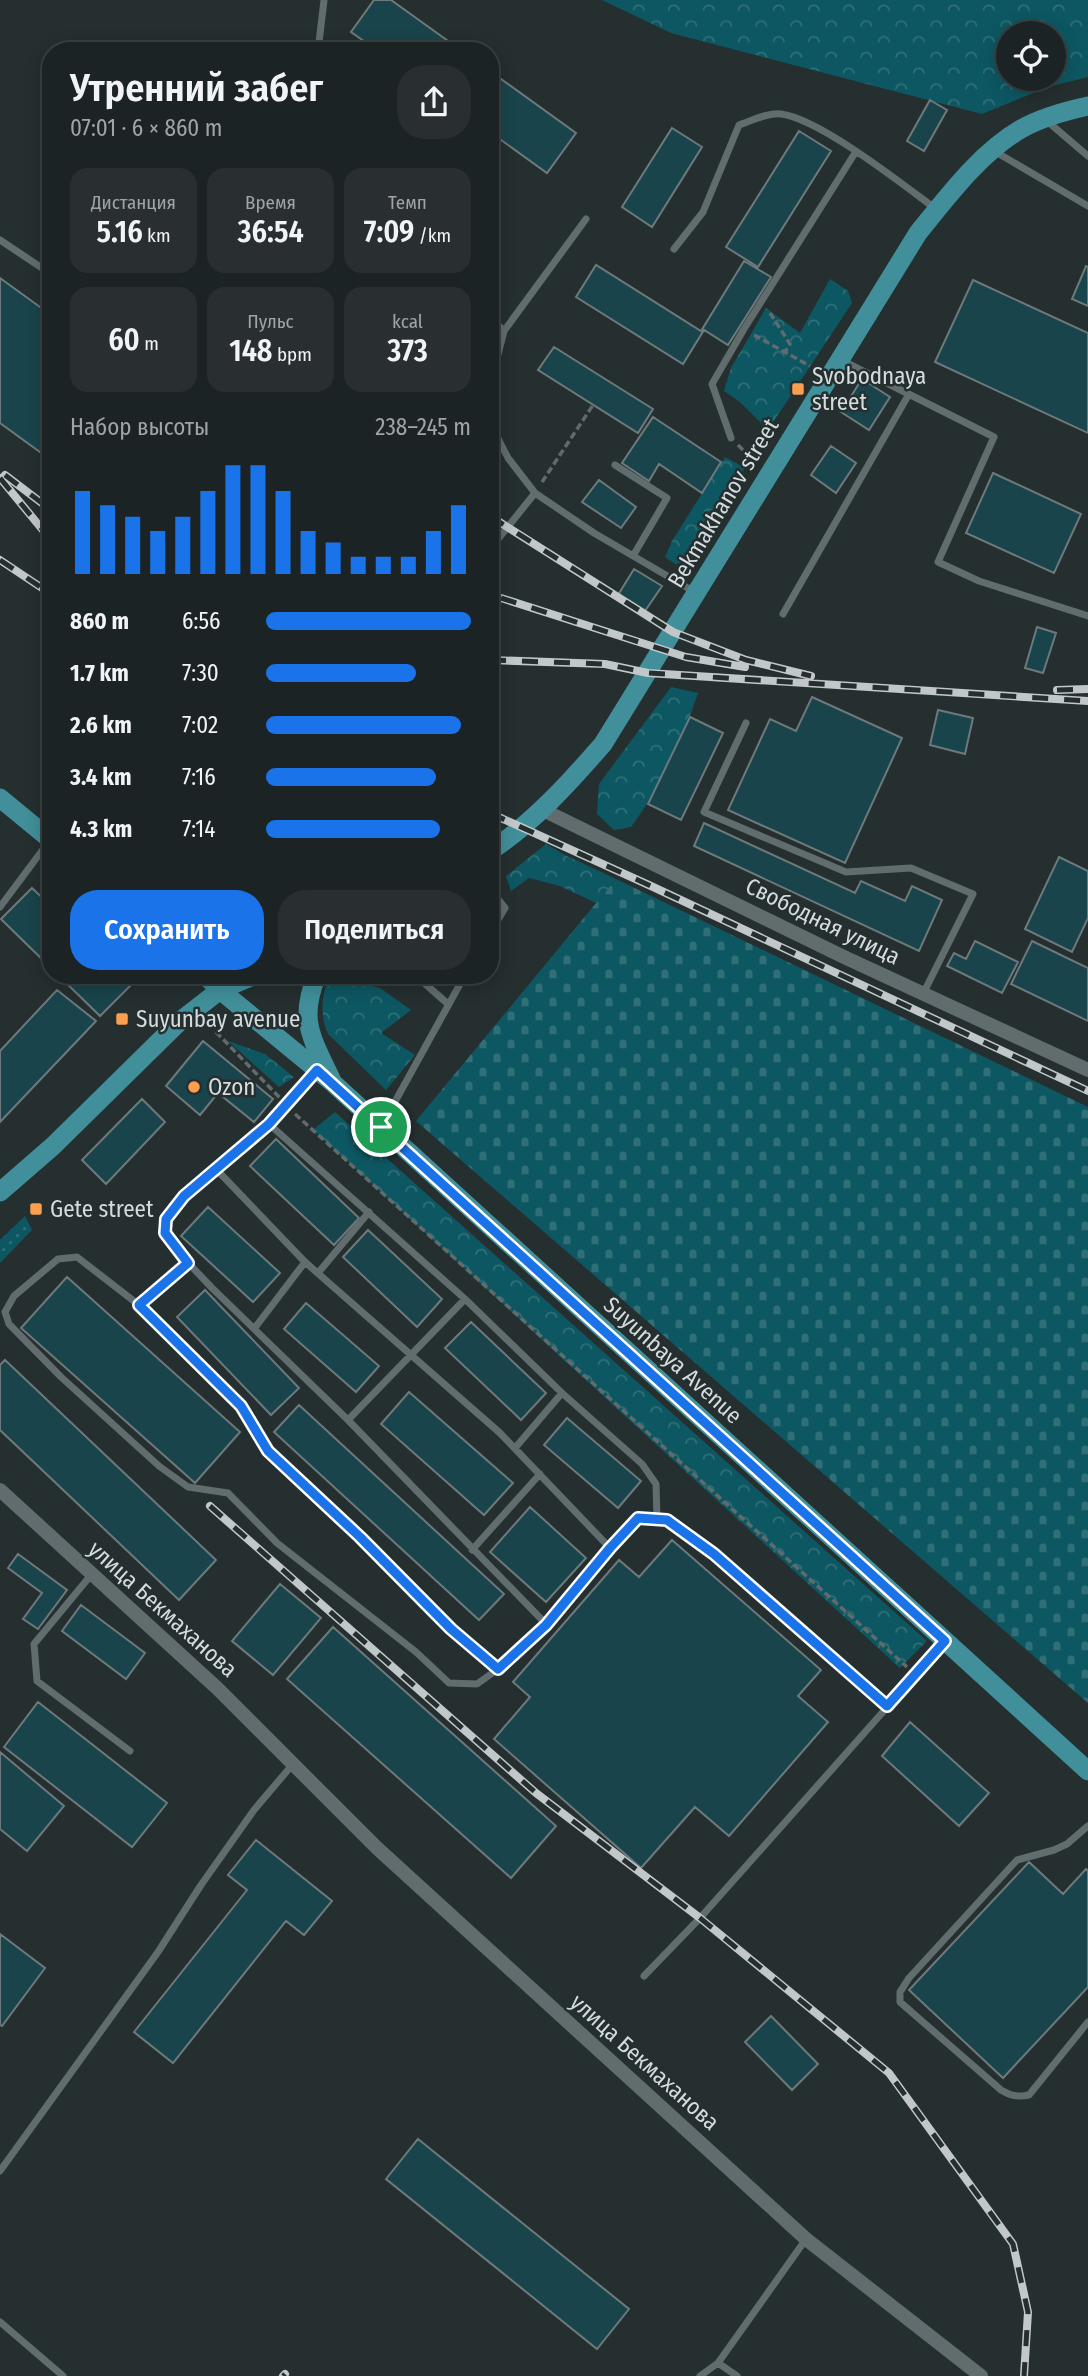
<!DOCTYPE html>
<html lang="ru">
<head>
<meta charset="utf-8">
<style>
  :root { --surface:#1c2324; --page:#292f31; --text:#f1f3f6; --muted:#a0a4a6; --line:#3a4041; --accent:#1a73e8 }
  body { margin:0; font-family:"Fira Sans Condensed",sans-serif; background:var(--page); color:var(--text); height:100vh; display:flex; flex-direction:column; font-size:26px; white-space:nowrap }
  * { box-sizing:border-box; margin:0 }
  p { font-size:23px; color:var(--muted) }
  .icon { flex:none; width:38px; height:38px; fill:none; stroke:currentColor; stroke-width:2; stroke-linecap:round; stroke-linejoin:round }
  .map { position:relative; flex:1; overflow:hidden }
  .drawer { position:absolute; left:42px; top:42px; width:457px; height:942px; display:flex; flex-direction:column; background:var(--surface); border-radius:28px; box-shadow:0 4px 18px #0003,0 0 0 2px var(--line) }
  .drawer>* { flex:none }
  .tools { position:absolute; left:996px; top:21px; display:grid; gap:14px }
  .tools a { display:grid; place-items:center; width:70px; height:70px; border-radius:50%; background:var(--surface); box-shadow:0 4px 18px #0003,0 0 0 2px var(--line); font-size:35px }
  .pin { position:absolute; display:grid; place-items:center; width:60px; height:60px; color:#fff; margin:-30px; border:4px solid #fff; border-radius:50%; box-shadow:0 2px 7px #0007 }
  .round { display:grid; place-items:center; flex:none; width:74px; height:74px; border-radius:28px; background:var(--page) }
  .overview { display:flex; align-items:center; justify-content:space-between; height:119px; padding:0 28px }
  h1 { font-size:38px; font-weight:600; line-height:52px }
  .metrics { display:grid; grid-template-columns:repeat(3,1fr); gap:10px; height:119px; padding:7px 28px }
  .metrics div { display:grid; align-content:center; border-radius:18px; background:var(--page); text-align:center }
  .metrics b { font-size:30px; font-weight:600 }
  .metrics small { font-size:19px; font-weight:400 }
  .metrics p { font-size:19px }
  .chart { height:196px; padding:14px 28px }
  .chart p { display:flex; justify-content:space-between }
  .chart svg { width:100%; height:126px; margin-top:7px; stroke:var(--accent); stroke-width:6 }
  .cta { display:flex; gap:14px; margin-top:auto; padding:14px 28px }
  .cta a { flex:1; height:80px; border-radius:28px; background:var(--accent); color:#fff; font-size:28px; font-weight:600; line-height:80px; text-align:center }
  .cta a+a { background:var(--page); color:var(--text) }
  ul { padding:0 28px; list-style:none; font-size:23px }
  li { display:grid; grid-template-columns:112px 84px 1fr; align-items:center; height:52px }
  li i { height:18px; border-radius:9px; background:var(--accent) }
  .map>svg:first-child { display:block }
</style>
</head>
<body>
<div class="map">
<svg width="1088" height="2376" viewBox="0 0 1088 2376">
  <defs>
    <pattern id="grass-dots" width="8" height="8" patternUnits="userSpaceOnUse" patternTransform="scale(1.75)"><rect width="8" height="8" fill="#0d5762"/><path d="M2 2h.1M6 6h.1" fill="none" stroke="#306f78" stroke-width="1.8" stroke-linecap="round"/></pattern>
    <pattern id="forest-crowns" width="20" height="18" patternUnits="userSpaceOnUse" patternTransform="scale(1.75)"><rect width="20" height="18" fill="#0d5762"/><path d="M2 6a3 3 0 1 1 6 0M12 15a3 3 0 1 1 6 0" fill="none" stroke="#306f78"/></pattern>
    <pattern id="cemetery-stones" width="16" height="16" patternUnits="userSpaceOnUse" patternTransform="scale(1.75)"><rect width="16" height="16" fill="#0d5762"/><path d="M2 7V4a2 2 0 0 1 4 0v3zM10 15v-3a2 2 0 0 1 4 0v3z" fill="#306f78"/></pattern>
  </defs>
  <rect width="100%" height="100%" fill="#252f30"/>
  <!-- grass -->
  <path fill="url(#grass-dots)" d="M 25,1216 L 32,1230 L 0,1263 L 0,1240 Z"/>
  <!-- forest -->
  <path fill="url(#forest-crowns)" fill-rule="evenodd" d="M 602,0 L 1088,0 L 1088,77 L 1048,87 L 982,114 L 671,33 ZM 1008,33 L 1054,33 L 1054,79 L 1008,79 Z
    M 830,279 L 848,291 L 852,303 L 768,430 L 740,402 L 724,391 L 731,368 L 766,308 L 800,333 Z
    M 725,457 L 745,468 L 689,562 L 675,564 L 665,557 L 672,541 Z
    M 671,687 L 698,693 C 683,739 660,788 631,827 L 614,830 L 597,814 L 599,784 Z
    M 546,844 L 565,855 L 616,879 L 596,903 L 560,886 L 529,878 L 511,891 L 506,876 Z
    M 333,975 L 355,975 L 360,983 L 380,988 L 411,1010 L 381,1033 L 415,1055 L 386,1090 L 328,1034 C 320,1017 320,989 333,975 Z
    M 228,1041 L 265,1054 L 294,1077 L 279,1087 Z
    M 335,1112 L 927,1641 L 900,1668 L 313,1130 Z"/>
  <!-- cemetery -->
  <path fill="url(#cemetery-stones)" d="M 616,879 L 1088,1107 L 1088,1703 L 416,1121 Z"/>
  <!-- building -->
  <path fill="#19444b" stroke="#6d797b" stroke-width="2" d="M 374,0 L 391,0 L 462,51 L 378,51 L 351,32 Z
    M 490,71 L 576,133 L 547,173 L 490,132 Z
    M 930,100 L 947,110 L 924,151 L 907,141 Z
    M 672,128 L 702,147 L 652,227 L 622,207 Z
    M 799,131 L 831,151 L 758,267 L 726,247 Z
    M 744,261 L 771,277 L 728,345 L 704,330 L 683,364 L 576,297 L 596,265 L 701,331 Z
    M 1086,266 L 1088,267 L 1088,306 L 1072,299 Z
    M 0,278 L 51,315 L 51,460 L 0,423 Z
    M 973,280 L 1088,333 L 1088,433 L 935,362 Z
    M 554,347 L 653,409 L 638,433 L 538,370 Z
    M 862,379 L 890,397 L 869,430 L 841,412 Z
    M 653,417 L 721,462 L 702,493 L 659,464 L 649,481 L 622,463 Z
    M 831,446 L 856,463 L 836,493 L 811,475 Z
    M 993,473 L 1081,514 L 1054,573 L 966,533 Z
    M 599,480 L 636,507 L 621,528 L 582,502 Z
    M 634,569 L 662,586 L 645,611 L 618,595 Z
    M 1037,627 L 1056,633 L 1043,673 L 1025,668 Z
    M 812,697 L 902,738 L 845,863 L 728,810 L 770,719 L 796,731 Z
    M 938,710 L 973,718 L 965,754 L 930,745 Z
    M 690,717 L 723,733 L 681,820 L 648,804 Z
    M 704,823 L 855,893 L 861,881 L 905,901 L 912,886 L 942,900 L 919,951 L 694,846 Z
    M 1059,857 L 1088,871 L 1088,918 L 1072,952 L 1025,929 Z
    M 32,888 L 51,906 L 51,968 L 1,919 Z
    M 975,941 L 1018,962 L 1002,993 L 947,966 L 954,953 L 966,959 Z
    M 1032,941 L 1088,968 L 1088,1021 L 1011,984 Z
    M 58,975 L 123,975 L 132,984 L 100,1016 Z
    M 57,990 L 96,1021 L 0,1122 L 0,1051 Z
    M 203,1041 L 273,1099 L 254,1122 L 218,1093 L 200,1115 L 166,1086 Z
    M 142,1099 L 165,1122 L 106,1184 L 82,1160 Z
    M 276,1139 L 359,1218 L 334,1245 L 250,1166 Z
    M 208,1207 L 280,1273 L 253,1302 L 181,1236 Z
    M 368,1230 L 442,1299 L 417,1327 L 343,1257 Z
    M 67,1277 L 240,1432 L 195,1483 L 21,1328 Z
    M 205,1290 L 299,1388 L 271,1415 L 177,1317 Z
    M 306,1303 L 379,1366 L 356,1392 L 284,1329 Z
    M 471,1322 L 546,1393 L 521,1420 L 445,1348 Z
    M 5,1360 L 216,1560 L 179,1600 L 0,1430 L 0,1365 Z
    M 409,1392 L 513,1483 L 484,1515 L 381,1424 Z
    M 299,1405 L 504,1594 L 479,1620 L 274,1432 Z
    M 567,1418 L 641,1481 L 618,1508 L 544,1445 Z
    M 530,1507 L 586,1558 L 546,1602 L 490,1552 Z
    M 672,1540 L 821,1670 L 798,1696 L 828,1722 L 729,1836 L 695,1807 L 641,1868 L 494,1739 L 530,1697 L 513,1682 L 619,1560 L 639,1577 Z
    M 18,1554 L 67,1590 L 38,1629 L 23,1619 L 42,1593 L 8,1568 Z
    M 280,1584 L 321,1618 L 273,1675 L 232,1641 Z
    M 81,1605 L 145,1653 L 126,1679 L 62,1631 Z
    M 333,1627 L 556,1826 L 511,1878 L 287,1679 Z
    M 38,1702 L 167,1803 L 132,1847 L 4,1747 Z
    M 910,1722 L 989,1793 L 959,1826 L 882,1756 Z
    M 0,1752 L 64,1806 L 27,1851 L 0,1829 Z
    M 256,1840 L 332,1901 L 304,1935 L 286,1921 L 173,2063 L 134,2032 L 247,1890 L 228,1875 Z
    M 1029,1862 L 1063,1894 L 1086,1869 L 1088,1871 L 1088,1987 L 1003,2078 L 909,1990 Z
    M 0,1934 L 45,1968 L 2,2026 L 0,2025 Z
    M 771,2016 L 818,2064 L 792,2090 L 745,2042 Z
    M 418,2139 L 629,2309 L 597,2349 L 386,2179 Z"/>
  <g fill="none" stroke-linecap="round" stroke-linejoin="round">
    <!-- path -->
    <path stroke="#626b6c" stroke-width="3.5" stroke-dasharray="7 3.5" stroke-linecap="butt" d="M 770,313 L 790,344 L 785,352
      M 754,335 L 810,366
      M 738,445 L 755,462
      M 542,482 L 593,405
      M 216,1032 L 280,1098
      M 295,1114 L 907,1667"/>
    <!-- service -->
    <path stroke="#606c6d" stroke-width="7" d="M 318,51 L 324,0
      M 1047,121 L 1088,156
      M 994,151 L 1088,206
      M 0,240 L 51,274
      M 674,249 L 703,212 L 739,125 C 751,121 769,112 781,114 C 820,119 902,184 936,209
      M 490,317 L 504,331
      M 841,360 L 994,437 L 938,562 L 979,581 L 1088,616
      M 490,385 L 504,331 L 586,219
      M 490,423 L 508,458 L 535,493 L 594,533 L 693,591
      M 731,438 L 712,384 L 744,329 L 855,153
      M 615,465 L 667,498 L 633,556
      M 490,549 L 535,493
      M 783,614 L 909,394
      M 746,723 L 704,812 L 846,872 L 911,868 L 973,894 L 923,994
      M 490,889 L 505,908 L 490,933
      M 0,907 L 50,840
      M 415,975 L 448,1004
      M 317,1071 L 269,1124 L 184,1196 L 166,1219 L 165,1233 L 177,1251 L 212,1288 L 348,1420 L 546,1624
      M 269,1124 L 465,1299 L 562,1393 L 642,1464 L 656,1484 L 657,1519
      M 381,1127 L 465,975
      M 216,1169 L 305,1262 L 500,1433 L 610,1548
      M 188,1263 L 139,1305 L 241,1406 L 269,1451 L 360,1537 L 451,1629 L 498,1669
      M 318,1273 L 369,1212
      M 139,1305 L 77,1257 L 58,1259 L 14,1296 L 5,1312 L 9,1324 L 61,1377 L 159,1466 L 188,1487 L 228,1493 L 277,1543 L 416,1652 L 449,1683 L 477,1684 L 498,1669 L 546,1624 L 610,1548 L 638,1518 L 667,1520 L 714,1554 L 887,1706
      M 254,1329 L 305,1262
      M 348,1420 L 465,1299
      M 515,1448 L 562,1393
      M 472,1550 L 540,1474
      M 91,1575 L 34,1644 L 37,1681 L 130,1751
      M 1088,1826 L 1067,1844 L 1054,1850 L 1017,1860 L 909,1978 L 900,1992 L 900,2002 L 1001,2090 C 1011,2096 1017,2097 1029,2095 L 1088,2022
      M 644,1976 L 700,1918 L 945,1642
      M 0,2171 L 158,1952 L 201,1885 L 254,1810 L 293,1764
      M 0,2322 L 63,2376
      M 718,2363 L 737,2376
      M 700,2376 L 718,2363 L 806,2239"/>
    <!-- minor -->
    <path stroke="#606c6d" stroke-width="14" d="M 541,809 L 844,957 L 1088,1070
      M 0,1490 L 217,1688 L 377,1848 L 806,2239 L 981,2376"/>
    <!-- primary -->
    <path stroke="#418f9a" stroke-width="19" d="M 0,798 L 51,840
      M 490,851 C 533,823 569,783 603,744 L 918,233 C 948,196 980,153 1021,129 C 1042,117 1065,111 1088,106
      M 205,975 L 220,990 L 333,1083 L 1088,1771
      M 317,975 C 298,1020 312,1038 331,1079
      M 0,1192 L 53,1146 L 179,1022 L 220,990 L 255,975"/>
    <defs>
      <path id="rail" d="M 5,475 L 51,510
        M 0,478 L 51,540
        M 490,516 L 673,632 L 746,660 L 811,676
        M 0,560 L 51,594
        M 501,598 L 686,657 L 745,667
        M 490,660 L 605,664 L 648,673 L 1088,701
        M 1057,690 L 1088,689
        M 490,813 L 651,886 L 1088,1091
        M 210,1506 L 536,1793 L 700,1918 L 889,2073 L 1013,2244 L 1028,2312 L 1024,2376
        M 283,2376 L 285,2374"/>
    </defs>
    <!-- rail casing -->
    <use href="#rail" stroke="#c2c8c9" stroke-width="8"/>
    <!-- rail -->
    <use href="#rail" stroke="#252f30" stroke-width="5" stroke-dasharray="16" stroke-linecap="butt"/>
  </g>
  <g fill="none" stroke-linecap="round" stroke-linejoin="round">
    <defs>
      <path id="route" d="M 317,1070 L 945,1641 L 887,1706 L 714,1554 L 667,1520 L 638,1518 L 610,1548 L 546,1625 L 498,1669 L 451,1629 L 360,1537 L 268,1451 L 241,1406 L 139,1305 L 188,1263 L 165,1233 L 166,1219 L 184,1196 L 269,1124 Z"/>
    </defs>
    <!-- route casing -->
    <use href="#route" stroke="#fff" stroke-width="14"/>
    <!-- route -->
    <use href="#route" stroke="#1a73e8" stroke-width="9"/>
  </g>
  <!-- markers -->
  <g fill="#fa9f4f" stroke="#252f30" stroke-width="2.5">
    <rect x="791" y="382" width="14" height="14" rx="3.5"/>
    <rect x="115" y="1012" width="14" height="14" rx="3.5"/>
    <circle cx="194" cy="1087" r="7"/>
    <rect x="29" y="1202" width="14" height="14" rx="3.5"/>
  </g>
  <g text-anchor="middle" stroke-width="5" stroke-linejoin="round" paint-order="stroke">
    <!-- poi labels -->
    <g font-size="23" fill="#d6dcdd" stroke="#252f30" text-anchor="start">
      <text x="812" y="384">Svobodnaya<tspan x="812" dy="26">street</tspan></text>
      <text x="136" y="1027">Suyunbay avenue</text>
      <text x="208" y="1095">Ozon</text>
      <text x="50" y="1217">Gete street</text>
    </g>
    <!-- street labels -->
    <g font-size="23" fill="#d6dcdd" stroke="#252f30">
      <text transform="translate(723 503) rotate(-59)" y="8">Bekmakhanov street</text>
      <text transform="translate(823 921) rotate(26)" y="8">Свободная улица</text>
      <text transform="translate(673 1360) rotate(42)" y="8">Suyunbaya Avenue</text>
      <text transform="translate(163 1609) rotate(42)" y="8">улица Бекмаханова</text>
      <text transform="translate(645 2062) rotate(42)" y="8">улица Бекмаханова</text>
    </g>
  </g>
</svg>
<div class="tools">
<a><svg class="icon" aria-label="locate" viewBox="0 0 24 24"><circle cx="12" cy="12" r="6"/><path d="M12 2v4M12 18v4M2 12h4M18 12h4"/></svg></a>
</div>
<div class="pin" style="left:381px;top:1127px;background:#1e9e55"><svg class="icon" aria-label="arrive" viewBox="0 0 24 24"><path d="M6 21V4h12l-3 4 3 4H6"/></svg></div>
<section class="drawer">
<div class="overview"><div><h1>Утренний забег</h1><p>07:01 · 6 × 860 m</p></div><a class="round"><svg class="icon" aria-label="share" viewBox="0 0 24 24"><path d="M12 15V3M7 8l5-5 5 5M5 13v7h14v-7"/></svg></a></div>
<div class="metrics">
<div><p>Дистанция</p><b>5.16<small> km</small></b></div>
<div><p>Время</p><b>36:54</b></div>
<div><p>Темп</p><b>7:09<small> /km</small></b></div>
</div>
<div class="metrics">
<div><b>60<small> m</small></b></div>
<div><p>Пульс</p><b>148<small> bpm</small></b></div>
<div><p>kcal</p><b>373</b></div>
</div>
<div class="chart"><p><span>Набор высоты</span>238–245 m</p>
<svg viewBox="0 0 160 44" preserveAspectRatio="none"><path d="M5 44V15M15 44V20M25 44V24M35 44V29M45 44V24M55 44V15M65 44V6M75 44V6M85 44V15M95 44V29M105 44V33M115 44V38M125 44V38M135 44V38M145 44V29M155 44V20"/></svg>
</div>
<ul>
<li><b>860 m</b>6:56<i style="width:100%"></i></li>
<li><b>1.7 km</b>7:30<i style="width:73%"></i></li>
<li><b>2.6 km</b>7:02<i style="width:95%"></i></li>
<li><b>3.4 km</b>7:16<i style="width:83%"></i></li>
<li><b>4.3 km</b>7:14<i style="width:85%"></i></li>
</ul>
<div class="cta"><a>Сохранить</a><a>Поделиться</a></div>
</section>
</div>
</body>
</html>
